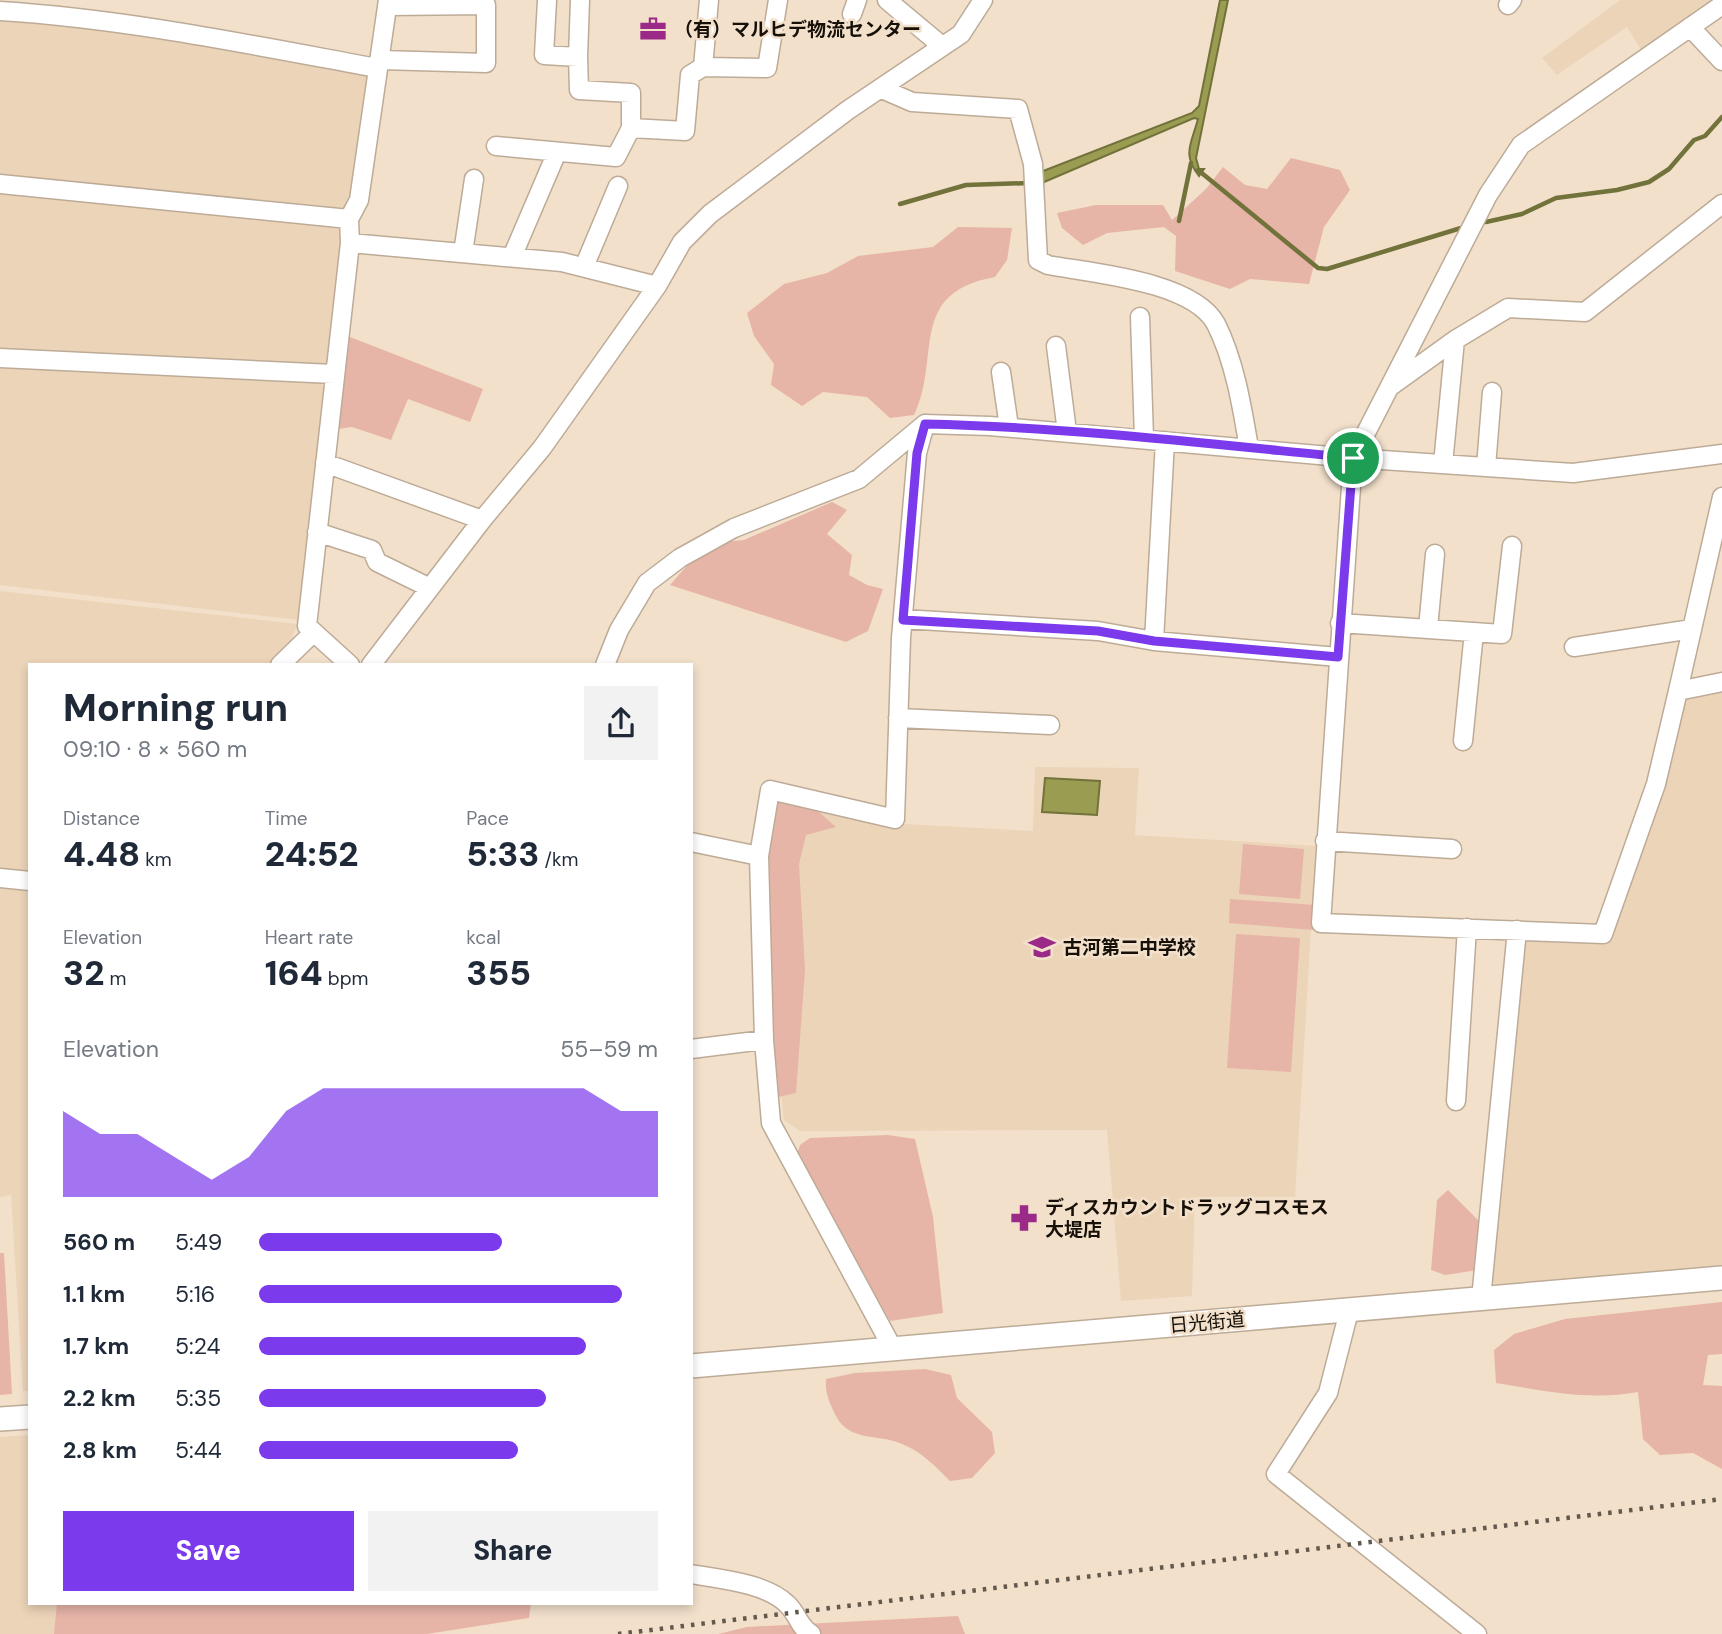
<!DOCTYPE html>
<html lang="en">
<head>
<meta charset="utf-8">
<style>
  :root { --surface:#fff; --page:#f2f2f3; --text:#1f2937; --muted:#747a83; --accent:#7c3aed }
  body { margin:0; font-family:"DM Sans","Noto Sans JP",sans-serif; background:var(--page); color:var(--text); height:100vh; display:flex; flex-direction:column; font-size:26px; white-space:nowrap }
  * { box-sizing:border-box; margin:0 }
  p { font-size:23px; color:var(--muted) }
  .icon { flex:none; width:38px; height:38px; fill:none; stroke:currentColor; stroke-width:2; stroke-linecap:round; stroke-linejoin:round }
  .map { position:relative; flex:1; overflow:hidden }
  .drawer { position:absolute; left:28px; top:663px; width:665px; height:942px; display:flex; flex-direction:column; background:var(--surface); border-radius:0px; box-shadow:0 4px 10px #0003 }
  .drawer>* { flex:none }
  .pin { position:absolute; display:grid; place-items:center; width:60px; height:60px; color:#fff; margin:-30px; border:4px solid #fff; border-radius:50%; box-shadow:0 2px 7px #0007 }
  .round { display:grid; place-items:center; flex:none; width:74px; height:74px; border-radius:0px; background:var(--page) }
  .summary { display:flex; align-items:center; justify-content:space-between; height:119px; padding:0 35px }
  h1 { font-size:38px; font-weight:800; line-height:52px }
  .metrics { display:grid; grid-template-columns:repeat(3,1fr); gap:10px; height:119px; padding:7px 35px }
  .metrics div { display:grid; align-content:center }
  .metrics b { font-size:35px; font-weight:800 }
  .metrics small { font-size:19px; font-weight:400 }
  .metrics p { font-size:19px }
  .chart { height:196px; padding:14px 35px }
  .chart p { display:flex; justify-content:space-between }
  .chart svg { width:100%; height:126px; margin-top:7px; fill:var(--accent); opacity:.7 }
  .primary-button { display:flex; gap:14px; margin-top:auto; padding:14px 35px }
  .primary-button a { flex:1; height:80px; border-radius:0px; background:var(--accent); color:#fff; font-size:28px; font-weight:800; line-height:80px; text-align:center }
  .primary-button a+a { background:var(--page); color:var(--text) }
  ul { padding:0 35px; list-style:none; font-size:23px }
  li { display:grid; grid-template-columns:112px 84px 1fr; align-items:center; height:52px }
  li i { height:18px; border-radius:9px; background:var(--accent) }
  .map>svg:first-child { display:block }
</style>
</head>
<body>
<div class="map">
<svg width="1722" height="1634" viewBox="0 0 1722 1634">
  <rect width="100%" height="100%" fill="#f2e0cb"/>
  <!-- built -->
  <path fill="#ecd4b9" d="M 1620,0 L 1715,0 L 1643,53 L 1627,27 L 1557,75 L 1542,58 Z
    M 0,14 L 71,18 L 372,71 L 353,197 L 346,213 L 0,181 Z
    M 0,190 L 344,226 L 328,370 L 0,354 Z
    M 0,366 L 324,381 L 299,620 L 0,585 Z
    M 0,591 L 298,624 L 285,652 L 271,665 L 30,665 L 30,874 L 0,871 Z
    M 1722,687 L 1722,1265 L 1499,1287 L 1490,1280 L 1524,933 L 1606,937 L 1685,697 Z
    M 1035,767 L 1139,768 L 1135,835 L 1316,846 L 1295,1197 L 1195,1197 L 1192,1296 L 1121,1301 L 1107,1130 L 800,1131 L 784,1120 L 775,1039 L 780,806 L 905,824 L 1033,831 Z
    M 0,883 L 30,886 L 30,1391 L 23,1391 L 11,1195 L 0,1197 Z
    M 30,1435 L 30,1603 L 60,1603 L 62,1634 L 0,1634 L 0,1437 Z"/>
  <!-- green -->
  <path fill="#e7b4a8" d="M 1291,158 L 1340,170 L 1350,190 L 1324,227 L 1309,284 L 1250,279 L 1230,289 L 1175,271 L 1176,236 L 1164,227 L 1107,233 L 1083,245 L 1062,228 L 1057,213 L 1096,205 L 1163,205 L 1172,220 L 1206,189 L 1223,167 L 1245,185 L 1267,189 Z
    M 958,227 L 1012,228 L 1007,260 L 995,277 C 906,293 942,358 914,415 L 890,418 L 867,397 L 823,392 L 802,406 L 771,385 L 774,364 L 754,336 L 747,313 L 784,284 L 827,273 L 858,256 L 933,247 Z
    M 345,335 L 483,389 L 470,422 L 408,399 L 391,440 L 352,427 L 331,430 Z
    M 832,502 L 847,510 L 827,534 L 852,555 L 849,575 L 867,585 L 883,589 L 868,631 L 846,642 L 670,585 L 706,544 L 744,540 Z
    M 775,799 L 809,803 L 836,827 L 806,835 L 799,864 L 805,970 L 796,1093 L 774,1098 L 765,860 Z
    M 1243,844 L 1304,849 L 1300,899 L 1239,894 Z
    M 1230,899 L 1316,905 L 1314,930 L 1229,923 Z
    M 1236,934 L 1300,938 L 1291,1072 L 1227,1068 Z
    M 888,1135 L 915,1139 L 933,1217 L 943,1313 L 890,1321 L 796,1157 L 800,1145 L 810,1138 Z
    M 1448,1190 L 1482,1224 L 1478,1270 L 1445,1275 L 1431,1270 L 1437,1200 Z
    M 0,1253 L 4,1253 L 12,1394 L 0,1395 Z
    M 1722,1302 L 1722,1354 L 1708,1355 L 1703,1385 L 1722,1386 L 1722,1469 L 1693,1453 L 1660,1455 L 1643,1439 L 1638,1392 C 1590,1401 1544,1391 1496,1383 L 1494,1350 L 1514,1334 L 1565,1319 Z
    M 925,1369 L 951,1375 L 957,1398 L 992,1432 L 995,1453 L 972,1478 L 950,1481 C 935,1466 922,1452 902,1444 C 874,1432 847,1444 833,1410 C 828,1399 825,1391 826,1379 L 855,1373 Z
    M 57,1603 L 531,1603 L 529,1618 L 427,1634 L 54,1634 Z
    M 958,1616 L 965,1634 L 718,1634 L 747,1627 Z"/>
  <!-- water -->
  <path fill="#9a9c51" stroke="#72723b" stroke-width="2" d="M 1220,0 L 1228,0 L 1196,158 L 1199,169 L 1204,169 L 1199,176 C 1182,154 1191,145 1198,119 L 1194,118 L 1030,188 L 1028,177 L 1192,113 L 1199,106 Z
    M 1045,778 L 1100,781 L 1097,815 L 1042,812 Z"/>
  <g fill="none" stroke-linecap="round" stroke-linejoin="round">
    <!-- stream -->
    <path stroke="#72723b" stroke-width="4.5" d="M 1198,170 L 1318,268 L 1327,269 L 1461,228
      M 900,204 L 966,185 L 1029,183
      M 1179,221 L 1191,163
      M 1486,222 L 1522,214 L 1556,198 L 1617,190 L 1649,182 L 1669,169 L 1694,140 L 1705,136 L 1722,117"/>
    <defs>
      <path id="minor" d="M 887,0 L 942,46
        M 1508,5 L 1512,0
        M 1722,5 L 1521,145 L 1488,195 L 1353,458 L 1321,923 L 1603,934 L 1656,784 L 1678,691 L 1722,682
        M 0,11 C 127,19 252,45 377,68
        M 852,14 L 857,0
        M 1690,27 L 1722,61
        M 578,57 L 580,0
        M 381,60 L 486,63 L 486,5 L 387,6
        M 703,67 L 709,0
        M 882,89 L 912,102 L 1018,109 L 1033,164 L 1038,260 L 1048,265 C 1091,273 1193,281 1216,324 C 1235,362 1242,407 1249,448
        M 631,128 L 685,131 L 690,75 L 703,67 L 767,68 L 778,0
        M 496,146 L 616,157 L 631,128 L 631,93 L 579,90 L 578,57 L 544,55 L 547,0
        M 0,184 L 349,219
        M 350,243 L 562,262 L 657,286
        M 463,253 L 474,179
        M 512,257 L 557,152
        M 584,267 L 618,186
        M 1140,317 L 1144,438
        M 1455,340 L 1508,308 L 1585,312 L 1722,204
        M 1056,346 L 1067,432
        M 0,358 L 333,374
        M 1001,372 L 1009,427
        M 1391,386 L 1455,340 L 1443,464
        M 1165,441 L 1154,641 L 1338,657
        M 325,463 L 482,520
        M 1486,467 L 1492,392
        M 317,532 L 372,550 L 377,562 L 430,588
        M 903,619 L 1098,631 L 1154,641
        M 1340,623 L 1502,634 L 1512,546
        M 1428,628 L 1435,554
        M 1574,647 L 1692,629
        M 280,665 L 314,632
        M 350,665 L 307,626 L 350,243 L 349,219 L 359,200 L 388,0
        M 371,665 L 482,520 L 542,448 L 657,286 L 682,242 L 710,214 L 848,110 L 961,34 L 983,0
        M 605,665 L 619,630 L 647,583 L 680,558 L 734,528 L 859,479 L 925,424 L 990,426 L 1353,458 L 1573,473 L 1722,454
        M 1678,691 L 1722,497
        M 898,718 L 1050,725
        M 1463,741 L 1474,632
        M 1325,841 L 1452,849
        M 691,842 L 759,856
        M 0,878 L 30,881
        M 691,1049 L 764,1040
        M 1456,1101 L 1467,928
        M 1481,1299 L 1517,930
        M 1349,1311 L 1328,1393 L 1276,1474 L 1477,1634
        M 893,1349 L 771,1123 L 764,1040 L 759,856 L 770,790 L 895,819 L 901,638 L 917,453 L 925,424
        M 691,1574 C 719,1579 766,1583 787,1604 C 798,1614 798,1626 811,1634"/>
      <path id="major" d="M 691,1366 L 1722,1278
        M 0,1419 L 30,1417"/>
    </defs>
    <!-- minor casing -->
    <use href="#minor" stroke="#bdab97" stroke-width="21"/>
    <!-- major casing -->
    <use href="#major" stroke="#bdab97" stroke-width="26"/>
    <!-- minor -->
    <use href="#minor" stroke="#fff" stroke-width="18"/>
    <!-- major -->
    <use href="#major" stroke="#fff" stroke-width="23"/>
    <!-- rail -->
    <path stroke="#62584c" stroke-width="4.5" stroke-dasharray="3.5 7" stroke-linecap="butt" d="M 618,1634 L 1722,1499"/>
  </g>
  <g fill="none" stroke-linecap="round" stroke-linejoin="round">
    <defs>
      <path id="route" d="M 925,424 C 1068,427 1211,444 1353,458 L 1338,657 L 1154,641 L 1098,631 L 903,620 L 917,453 Z"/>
    </defs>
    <!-- route casing -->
    <use href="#route" stroke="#fff" stroke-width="14"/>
    <!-- route -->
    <use href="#route" stroke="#7c3aed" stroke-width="9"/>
  </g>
  <!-- icons -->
  <defs>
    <symbol id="office-bare" viewBox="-9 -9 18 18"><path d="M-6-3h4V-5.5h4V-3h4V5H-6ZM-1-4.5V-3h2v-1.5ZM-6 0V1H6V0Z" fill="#9b2987" stroke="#f2e0cb" stroke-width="2.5" paint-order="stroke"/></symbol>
    <symbol id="school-bare" viewBox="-9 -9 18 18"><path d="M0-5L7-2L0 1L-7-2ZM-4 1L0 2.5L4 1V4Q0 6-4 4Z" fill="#9b2987" stroke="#f2e0cb" stroke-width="2.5" paint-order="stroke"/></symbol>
    <symbol id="pharmacy-bare" viewBox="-9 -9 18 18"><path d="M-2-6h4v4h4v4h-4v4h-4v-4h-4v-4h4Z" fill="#9b2987" stroke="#f2e0cb" stroke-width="2.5" paint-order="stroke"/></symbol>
  </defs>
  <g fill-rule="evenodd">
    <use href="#office-bare" x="634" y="10" width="38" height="38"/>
    <use href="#school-bare" x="1023" y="928" width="38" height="38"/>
    <use href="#pharmacy-bare" x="1005" y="1199" width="38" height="38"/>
  </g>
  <g text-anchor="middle" stroke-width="5" stroke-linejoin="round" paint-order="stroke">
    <!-- poi labels -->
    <g font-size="19" font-weight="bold" fill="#161009" stroke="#f2e0cb" text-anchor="start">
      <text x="674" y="36">（有）マルヒデ物流センター</text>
      <text x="1063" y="954">古河第二中学校</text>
      <text x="1045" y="1214">ディスカウントドラッグコスモス<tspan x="1045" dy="22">大堤店</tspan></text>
    </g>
    <!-- street labels -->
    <g font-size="19" fill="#161009" stroke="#f2e0cb">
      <text transform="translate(1207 1322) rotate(-5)" y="7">日光街道</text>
    </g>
  </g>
</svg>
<div class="pin" style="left:1353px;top:458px;background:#1e9e55"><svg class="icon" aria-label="arrive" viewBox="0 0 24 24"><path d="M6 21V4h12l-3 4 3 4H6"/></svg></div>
<section class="drawer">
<div class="summary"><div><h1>Morning run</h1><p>09:10 · 8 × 560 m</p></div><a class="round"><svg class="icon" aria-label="share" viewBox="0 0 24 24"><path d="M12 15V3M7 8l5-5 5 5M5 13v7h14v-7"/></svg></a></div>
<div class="metrics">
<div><p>Distance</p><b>4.48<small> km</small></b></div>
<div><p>Time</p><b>24:52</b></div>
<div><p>Pace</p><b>5:33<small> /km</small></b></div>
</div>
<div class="metrics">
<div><p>Elevation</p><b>32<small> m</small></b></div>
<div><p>Heart rate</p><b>164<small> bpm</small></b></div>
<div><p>kcal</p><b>355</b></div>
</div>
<div class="chart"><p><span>Elevation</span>55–59 m</p>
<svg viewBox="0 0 160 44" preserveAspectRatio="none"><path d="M0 44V14L10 22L20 22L30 30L40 38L50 30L60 14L70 6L80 6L90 6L100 6L110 6L120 6L130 6L140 6L150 14L160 14V44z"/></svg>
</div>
<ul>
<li><b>560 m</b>5:49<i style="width:61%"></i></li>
<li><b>1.1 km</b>5:16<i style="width:91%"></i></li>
<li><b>1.7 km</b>5:24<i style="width:82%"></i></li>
<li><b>2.2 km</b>5:35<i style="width:72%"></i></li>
<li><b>2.8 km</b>5:44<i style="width:65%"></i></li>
</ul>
<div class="primary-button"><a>Save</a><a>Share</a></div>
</section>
</div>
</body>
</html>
